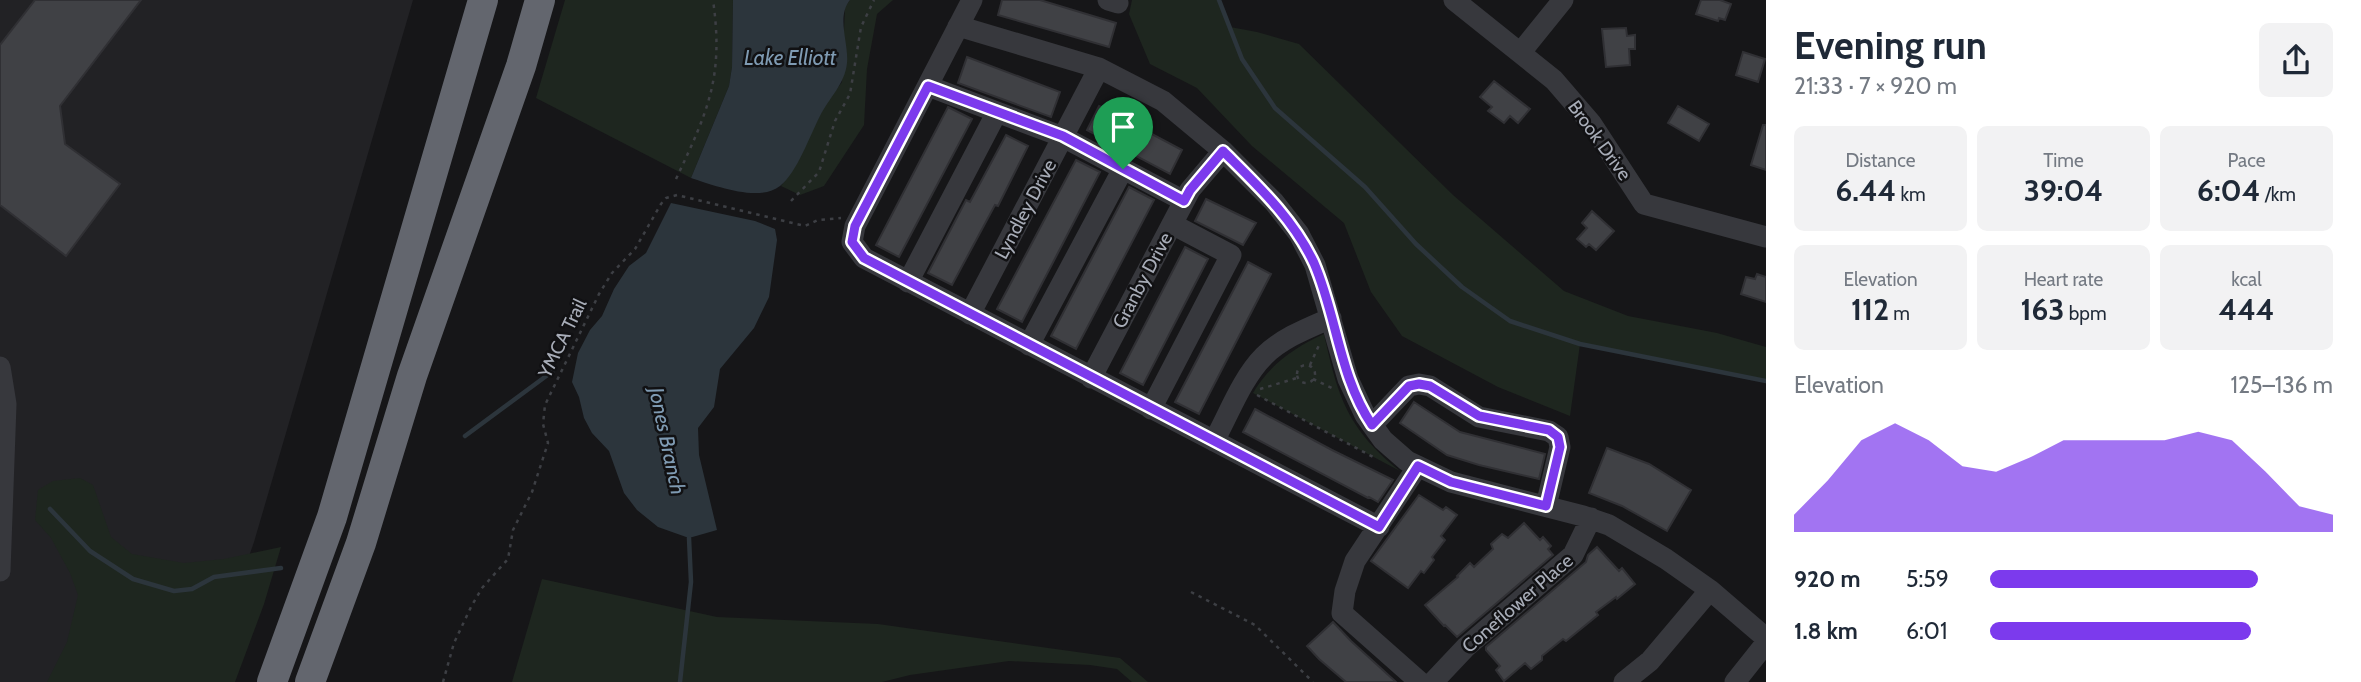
<!DOCTYPE html>
<html lang="en">
<head>
<meta charset="utf-8">
<style>
  :root { --surface:#fff; --page:#f2f2f3; --text:#1f2937; --muted:#747a83; --accent:#7c3aed }
  body { margin:0; font-family:Cabin,sans-serif; background:var(--page); color:var(--text); height:100vh; display:flex; flex-direction:column; font-size:26px; white-space:nowrap }
  * { box-sizing:border-box; margin:0 }
  p { font-size:23px; color:var(--muted) }
  .icon { flex:none; width:38px; height:38px; fill:none; stroke:currentColor; stroke-width:2; stroke-linecap:round; stroke-linejoin:round }
  .map { position:relative; flex:1; overflow:hidden }
  .panel { display:flex; flex-direction:column; background:var(--surface); width:595px }
  .panel>* { flex:none }
  .pin { position:absolute; display:grid; place-items:center; width:60px; height:60px; color:#fff; margin:-72px -30px; border-radius:50% 50% 50% 0; rotate:-45deg; box-shadow:0 0 7px #0007 }
  .pin .icon { rotate:45deg }
  .round { display:grid; place-items:center; flex:none; width:74px; height:74px; border-radius:10px; background:var(--page) }
  .overview { display:flex; align-items:center; justify-content:space-between; height:119px; padding:0 28px }
  h1 { font-size:38px; font-weight:800; line-height:52px }
  .metrics { display:grid; grid-template-columns:repeat(3,1fr); gap:10px; height:119px; padding:7px 28px }
  .metrics div { display:grid; align-content:center; border-radius:10px; background:var(--page); text-align:center }
  .metrics b { font-size:30px; font-weight:800 }
  .metrics small { font-size:19px; font-weight:400 }
  .metrics p { font-size:19px }
  .chart { height:196px; padding:14px 28px }
  .chart p { display:flex; justify-content:space-between }
  .chart svg { width:100%; height:126px; margin-top:7px; fill:var(--accent); opacity:.7 }
  ul { padding:0 28px; list-style:none; font-size:23px }
  li { display:grid; grid-template-columns:112px 84px 1fr; align-items:center; height:52px }
  li i { height:18px; border-radius:9px; background:var(--accent) }
  main { display:flex; flex:1; min-height:0 }
  .map>svg:first-child { display:block }
</style>
</head>
<body>
<main>
<div class="map">
<svg width="1766" height="682" viewBox="0 0 1766 682">
  <rect width="100%" height="100%" fill="#161618"/>
  <!-- built -->
  <path fill="#222225" d="M 0,0 L 413,0 L 254,542 L 205,682 L 0,682 Z"/>
  <!-- green -->
  <path fill="#1e261f" d="M 565,0 L 733,0 L 732,67 L 729,86 L 691,178 L 536,98 Z
    M 850,0 L 893,0 L 877,14 L 867,69 L 864,125 L 824,186 L 800,195 L 781,186 L 794,167 L 825,105 L 842,82 L 845,6 Z
    M 1132,0 L 1219,0 L 1230,27 L 1257,32 L 1299,44 L 1453,195 L 1564,291 L 1628,316 L 1717,333 L 1766,347 L 1766,381 L 1580,344 L 1570,416 L 1498,387 L 1402,336 L 1371,292 L 1344,223 L 1252,146 L 1197,88 L 1150,64 L 1129,14 Z
    M 1324,334 C 1338,398 1348,429 1400,471 L 1253,393 C 1269,365 1295,347 1324,334 Z
    M 80,478 L 93,485 L 111,537 L 132,554 L 184,563 L 224,559 L 281,547 L 264,604 L 235,682 L 47,682 L 67,642 L 78,595 L 70,573 L 51,538 L 35,520 L 38,490 L 53,481 Z
    M 542,579 L 717,617 L 878,624 L 1120,658 L 1148,682 L 1132,682 L 1117,669 L 1090,665 L 1009,661 L 910,675 L 882,682 L 512,682 Z"/>
  <!-- water -->
  <path fill="#2c353c" d="M 733,0 L 850,0 C 836,17 849,43 847,63 C 845,84 829,98 820,116 C 810,135 797,173 780,186 C 759,203 713,185 691,178 L 729,86 L 732,67 Z
    M 671,203 L 755,221 L 775,229 L 777,240 L 769,297 L 754,328 L 720,369 L 714,407 L 698,428 L 699,455 L 717,530 L 689,538 L 658,527 L 637,510 L 624,493 L 609,451 L 592,433 L 584,418 L 579,397 L 572,382 L 578,353 L 590,330 L 602,316 L 614,289 L 629,266 L 646,253 Z"/>
  <g fill="none" stroke-linecap="round" stroke-linejoin="round">
    <!-- stream -->
    <path stroke="#2c353c" stroke-width="4.5" d="M 1219,0 L 1242,59 L 1275,108 L 1365,187 L 1416,244 L 1462,287 L 1510,321 L 1580,344 L 1766,381
      M 465,436 L 553,371
      M 50,509 L 90,551 L 133,579 L 174,591 L 192,589 L 214,577 L 281,568
      M 680,682 L 691,582 L 689,538"/>
  </g>
  <!-- building -->
  <path fill="#404145" stroke="#303034" stroke-width="2" d="M 35,0 L 141,0 L 60,106 L 65,144 L 120,184 L 66,256 L 0,205 L 0,45 Z
    M 1002,0 L 1040,0 L 1116,23 L 1109,47 L 998,15 Z
    M 1701,0 L 1720,0 L 1731,4 L 1725,20 L 1719,18 L 1718,21 L 1696,14 Z
    M 1626,28 L 1627,36 L 1635,35 L 1635,49 L 1629,49 L 1630,65 L 1606,67 L 1602,29 Z
    M 1743,52 L 1765,59 L 1758,82 L 1736,75 Z
    M 967,57 L 1060,92 L 1051,117 L 958,83 Z
    M 1494,81 L 1530,109 L 1518,123 L 1510,116 L 1504,123 L 1488,111 L 1492,107 L 1480,97 Z
    M 1099,106 L 1182,150 L 1170,174 L 1087,130 Z
    M 1678,106 L 1709,124 L 1699,141 L 1668,123 Z
    M 948,107 L 972,119 L 899,257 L 876,245 Z
    M 1763,125 L 1766,125 L 1766,170 L 1751,165 Z
    M 1006,135 L 1028,146 L 998,206 L 995,205 L 952,285 L 928,273 L 966,200 L 970,202 Z
    M 1076,160 L 1100,172 L 1022,322 L 997,309 Z
    M 1129,187 L 1154,200 L 1076,349 L 1051,336 Z
    M 1206,199 L 1256,223 L 1243,245 L 1195,221 Z
    M 1592,211 L 1614,231 L 1596,250 L 1589,244 L 1586,247 L 1577,239 L 1587,228 L 1582,223 Z
    M 1185,247 L 1208,259 L 1143,385 L 1120,373 Z
    M 1248,262 L 1271,274 L 1199,414 L 1175,402 Z
    M 1757,274 L 1766,277 L 1766,302 L 1741,294 L 1746,277 L 1755,279 Z
    M 1414,402 L 1460,432 L 1545,454 L 1539,479 L 1479,465 L 1447,455 L 1400,423 Z
    M 1255,409 L 1332,450 L 1393,480 L 1378,502 L 1369,497 L 1368,498 L 1243,432 Z
    M 1607,448 L 1649,464 L 1691,490 L 1667,531 L 1622,506 L 1589,493 Z
    M 1419,495 L 1443,510 L 1446,507 L 1457,515 L 1441,536 L 1445,540 L 1432,557 L 1434,560 L 1424,573 L 1421,571 L 1408,588 L 1371,561 Z
    M 1524,523 L 1540,540 L 1543,537 L 1551,546 L 1548,549 L 1553,555 L 1457,637 L 1445,625 L 1444,626 L 1425,605 L 1458,577 L 1457,576 L 1470,563 L 1474,567 L 1493,549 L 1491,544 L 1502,534 L 1508,538 Z
    M 1597,547 L 1619,571 L 1622,568 L 1635,584 L 1617,599 L 1616,597 L 1596,612 L 1598,615 L 1566,641 L 1563,639 L 1542,656 L 1542,660 L 1531,669 L 1525,663 L 1504,681 L 1496,670 L 1500,666 L 1486,650 L 1486,647 L 1586,562 L 1588,555 Z
    M 1333,622 L 1351,641 L 1396,682 L 1346,682 L 1319,659 L 1307,646 Z"/>
  <g fill="none" stroke-linecap="round" stroke-linejoin="round">
    <!-- path -->
    <path stroke="#3d3f44" stroke-width="2.5" stroke-dasharray="3.5 5" stroke-linecap="butt" d="M 676,179 C 708,111 724,77 713,0
      M 791,201 L 819,172 L 835,121 L 850,94 L 861,27 L 874,0
      M1297 374a9 9 0 1 1 18 0a9 9 0 1 1-18 0Z
      M 1310,365 L 1320,343
      M 1313,379 L 1332,388
      M 1260,389 L 1297,378
      M 1257,395 L 1375,458
      M 1191,592 L 1255,625 L 1313,682
      M 443,682 L 454,643 L 471,607 L 482,588 L 508,559 L 513,530 L 532,492 L 548,443 L 543,424 L 545,405 L 599,294 L 612,273 L 635,249 L 661,204 L 666,198 L 677,195 L 805,226 L 818,220 L 841,218"/>
    <!-- minor -->
    <path stroke="#37383d" stroke-width="21" d="M 972,0 L 855,226 L 852,242 L 864,258 L 1379,527
      M 1108,0 L 1118,3
      M 1454,0 L 1554,80 L 1591,123 L 1644,204 L 1766,237
      M 958,26 L 1099,68 L 1163,101 L 1223,151 L 1274,202 L 1299,234 L 1315,265 L 1348,379 L 1365,415 L 1383,440 L 1407,461 L 1451,482 L 1583,516 L 1609,525 L 1666,559 L 1710,590 L 1766,638
      M 1521,52 L 1563,0
      M 928,86 L 1063,137 L 1184,201
      M 908,282 L 997,112
      M 970,314 L 1099,68
      M 1029,345 L 1123,169
      M 0,367 L 6,404 L 0,571
      M 1091,378 L 1190,190 L 1223,151
      M 1151,409 L 1231,255 L 1172,224
      M 1372,425 L 1409,386 L 1419,384 L 1430,386 L 1479,417 L 1549,431 L 1558,437 L 1560,447 L 1546,506
      M 1214,441 C 1229,414 1242,378 1264,356 C 1282,338 1308,328 1331,318
      M 1418,466 L 1355,561 L 1345,591 L 1342,613 L 1420,682
      M 1433,682 L 1466,647 L 1573,555 L 1591,518
      M 1624,682 L 1650,661 L 1710,590
      M 1735,682 L 1766,643"/>
    <!-- highway -->
    <path stroke="#63666e" stroke-width="30" d="M 272,682 L 332,517 L 483,0
      M 310,682 L 361,543 L 412,376 L 521,66 L 540,0"/>
  </g>
  <g fill="none" stroke-linecap="round" stroke-linejoin="round">
    <defs>
      <path id="route" d="M 928,86 L 1063,136 L 1184,201 L 1190,190 L 1223,151 C 1257,185 1293,218 1314,263 C 1337,316 1339,376 1372,425 L 1409,386 L 1419,384 L 1430,386 L 1479,416 L 1549,430 L 1558,437 L 1560,447 L 1546,506 L 1451,482 L 1418,466 L 1379,527 L 864,258 L 852,242 L 855,226 Z"/>
    </defs>
    <!-- route casing -->
    <use href="#route" stroke="#fff" stroke-width="14"/>
    <!-- route -->
    <use href="#route" stroke="#7c3aed" stroke-width="9"/>
  </g>
  <g text-anchor="middle" stroke-width="5" stroke-linejoin="round" paint-order="stroke">
    <!-- street labels -->
    <g font-size="19" fill="#a8adb8" stroke="#111113">
      <text transform="translate(1600 140) rotate(54)" y="7">Brook Drive</text>
      <text transform="translate(1025 209) rotate(-62)" y="7">Lyndley Drive</text>
      <text transform="translate(1142 280) rotate(-62)" y="7">Granby Drive</text>
      <text transform="translate(562 338) rotate(-64)" y="7">YMCA Trail</text>
      <text transform="translate(1517 603) rotate(-41)" y="7">Coneflower Place</text>
    </g>
    <!-- water labels -->
    <g font-size="21" font-style="italic" fill="#7f9bb3" stroke="#111113">
      <text x="790" y="65">Lake Elliott</text>
      <text transform="translate(667 441) rotate(78)" y="7">Jones Branch</text>
    </g>
  </g>
</svg>
<div class="pin" style="left:1123px;top:169px;background:#1e9e55"><svg class="icon" aria-label="arrive" viewBox="0 0 24 24"><path d="M6 21V4h12l-3 4 3 4H6"/></svg></div>
</div>
<section class="panel">
<div class="overview"><div><h1>Evening run</h1><p>21:33 · 7 × 920 m</p></div><a class="round"><svg class="icon" aria-label="share" viewBox="0 0 24 24"><path d="M12 15V3M7 8l5-5 5 5M5 13v7h14v-7"/></svg></a></div>
<div class="metrics">
<div><p>Distance</p><b>6.44<small> km</small></b></div>
<div><p>Time</p><b>39:04</b></div>
<div><p>Pace</p><b>6:04<small> /km</small></b></div>
</div>
<div class="metrics">
<div><p>Elevation</p><b>112<small> m</small></b></div>
<div><p>Heart rate</p><b>163<small> bpm</small></b></div>
<div><p>kcal</p><b>444</b></div>
</div>
<div class="chart"><p><span>Elevation</span>125–136 m</p>
<svg viewBox="0 0 160 44" preserveAspectRatio="none"><path d="M0 44V38L10 26L20 12L30 6L40 12L50 21L60 23L70 18L80 12L90 12L100 12L110 12L120 9L130 12L140 23L150 35L160 38V44z"/></svg>
</div>
<ul>
<li><b>920 m</b>5:59<i style="width:78%"></i></li>
<li><b>1.8 km</b>6:01<i style="width:76%"></i></li>
</ul>
</section>
</main>
</body>
</html>
